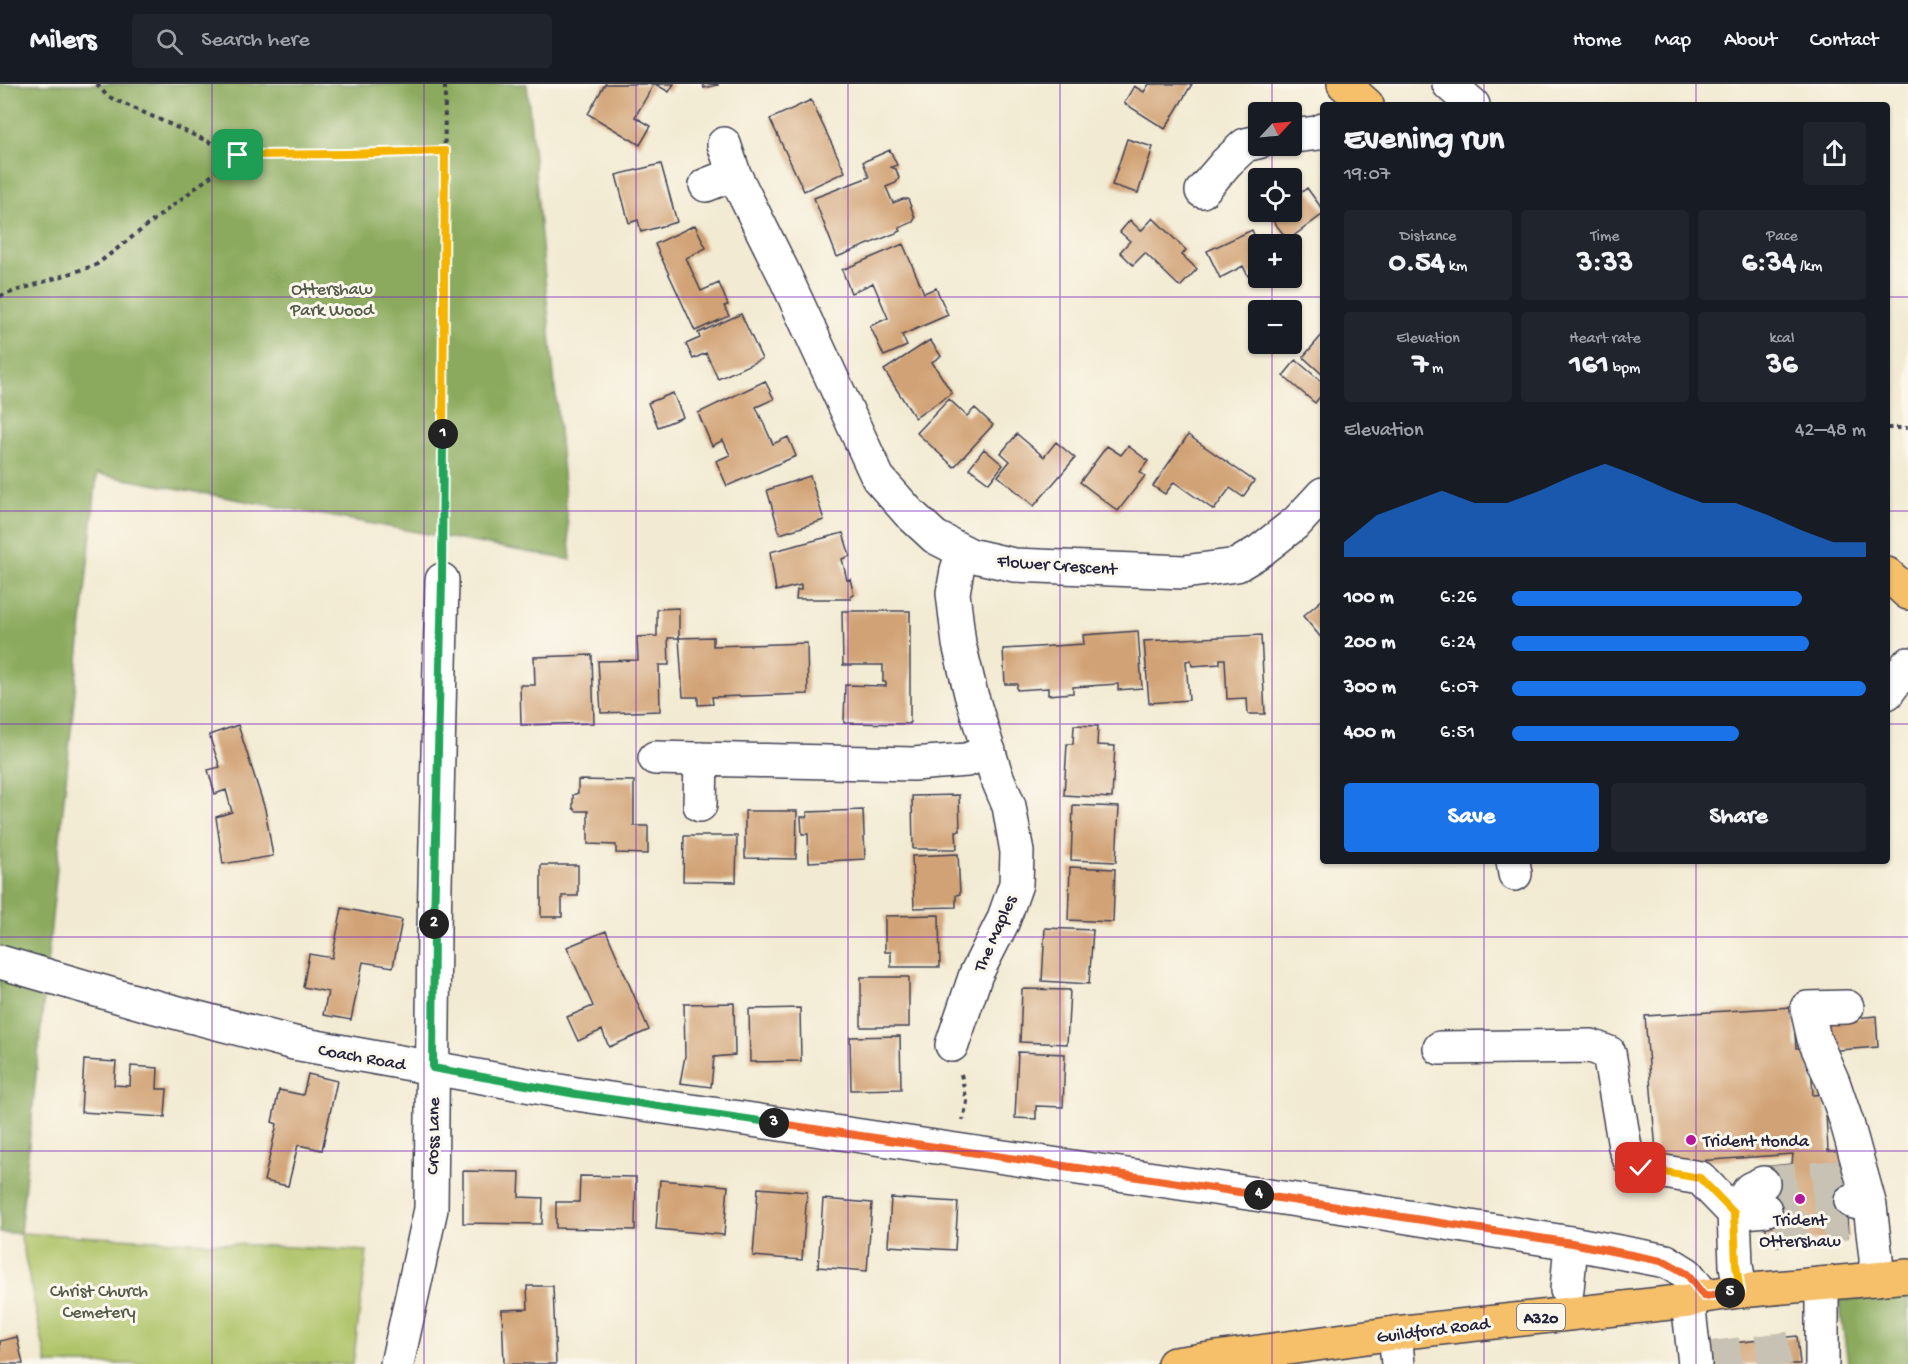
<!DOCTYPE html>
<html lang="en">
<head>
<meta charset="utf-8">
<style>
  :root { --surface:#171b24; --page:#20242c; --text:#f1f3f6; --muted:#9ea1a6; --line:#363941; --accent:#1a73e8 }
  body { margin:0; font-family:"Gochi Hand",sans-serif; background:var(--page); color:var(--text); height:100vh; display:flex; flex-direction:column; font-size:22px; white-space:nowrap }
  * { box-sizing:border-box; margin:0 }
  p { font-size:20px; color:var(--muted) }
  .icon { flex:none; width:33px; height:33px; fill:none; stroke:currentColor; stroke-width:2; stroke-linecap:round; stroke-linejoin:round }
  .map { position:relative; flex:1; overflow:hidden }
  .drawer { position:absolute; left:1320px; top:18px; width:570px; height:762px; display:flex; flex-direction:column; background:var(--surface); border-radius:6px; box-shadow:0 2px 4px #0004 }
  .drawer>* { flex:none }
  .needle { width:39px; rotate:64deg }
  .controls { position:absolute; left:1248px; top:18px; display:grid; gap:12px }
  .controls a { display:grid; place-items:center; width:54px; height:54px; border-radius:6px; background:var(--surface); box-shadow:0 2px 4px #0004; font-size:30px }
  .pin { position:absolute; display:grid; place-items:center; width:51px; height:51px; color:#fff; margin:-26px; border-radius:12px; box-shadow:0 3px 9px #0006 }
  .km { position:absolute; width:30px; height:30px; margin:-15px; border-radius:50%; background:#222; color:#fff; font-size:16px; line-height:30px; text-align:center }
  .round { display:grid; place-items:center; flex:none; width:63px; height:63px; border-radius:6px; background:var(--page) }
  .summary { display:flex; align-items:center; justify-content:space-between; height:102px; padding:0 24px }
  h1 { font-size:33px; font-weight:700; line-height:45px }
  .metrics { display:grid; grid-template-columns:repeat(3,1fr); gap:9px; height:102px; padding:6px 24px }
  .metrics div { display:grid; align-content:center; border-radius:6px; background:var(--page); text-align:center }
  .metrics b { font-size:30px; font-weight:700 }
  .metrics small { font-size:16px; font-weight:400 }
  .metrics p { font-size:16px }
  .chart { height:168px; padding:12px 24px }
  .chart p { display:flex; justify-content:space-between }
  .chart svg { width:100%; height:108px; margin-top:6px; fill:var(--accent); opacity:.7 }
  .button { display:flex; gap:12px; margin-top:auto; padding:12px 24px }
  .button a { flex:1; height:69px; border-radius:6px; background:var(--accent); color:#fff; font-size:24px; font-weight:700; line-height:69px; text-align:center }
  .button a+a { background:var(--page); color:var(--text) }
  ul { padding:0 24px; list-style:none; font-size:20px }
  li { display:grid; grid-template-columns:96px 72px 1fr; align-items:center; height:45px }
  li i { height:15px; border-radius:8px; background:var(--accent) }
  header { display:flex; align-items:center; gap:36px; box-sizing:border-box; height:84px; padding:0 30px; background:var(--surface); border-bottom:2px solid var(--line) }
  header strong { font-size:28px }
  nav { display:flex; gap:33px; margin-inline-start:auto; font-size:21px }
  .search { width:420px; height:54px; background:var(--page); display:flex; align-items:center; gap:15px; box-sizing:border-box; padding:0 21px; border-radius:6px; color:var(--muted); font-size:22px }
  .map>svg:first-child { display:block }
</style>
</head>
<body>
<header>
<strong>Milers</strong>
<div class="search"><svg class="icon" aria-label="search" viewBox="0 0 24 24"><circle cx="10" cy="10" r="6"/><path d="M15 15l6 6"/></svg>Search here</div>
<nav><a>Home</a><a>Map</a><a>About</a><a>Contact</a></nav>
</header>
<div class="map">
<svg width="1908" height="1280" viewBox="0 0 1908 1280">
  <rect width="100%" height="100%" fill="#fbf7ec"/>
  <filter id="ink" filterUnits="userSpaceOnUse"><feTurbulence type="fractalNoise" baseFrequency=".0167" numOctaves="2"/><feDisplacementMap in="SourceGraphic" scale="12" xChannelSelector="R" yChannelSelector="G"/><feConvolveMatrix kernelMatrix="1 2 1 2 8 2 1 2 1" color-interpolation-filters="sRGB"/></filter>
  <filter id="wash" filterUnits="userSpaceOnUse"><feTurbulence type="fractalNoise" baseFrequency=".008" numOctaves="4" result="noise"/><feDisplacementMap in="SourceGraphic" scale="24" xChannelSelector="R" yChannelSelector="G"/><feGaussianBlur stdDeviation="1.35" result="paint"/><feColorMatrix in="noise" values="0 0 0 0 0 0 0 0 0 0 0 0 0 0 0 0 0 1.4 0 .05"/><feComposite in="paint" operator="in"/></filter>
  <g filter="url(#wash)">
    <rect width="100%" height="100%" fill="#f2ead2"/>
    <!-- green -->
    <path fill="#afc469" stroke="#687352" stroke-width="1.5" d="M 20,1149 L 367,1167 L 353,1280 L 47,1280 Z"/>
    <!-- forest -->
    <path fill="#8baa5d" stroke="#56664c" stroke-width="1.5" d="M 0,0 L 527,0 L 571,476 L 97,390 L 20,1149 L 0,1149 Z
      M 1908,1213 L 1908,1280 L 1848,1280 L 1839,1216 Z"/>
    <g id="blocks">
      <!-- building -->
      <path fill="#d1a275" d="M 605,0 L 654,0 L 635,33 L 651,42 L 640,61 L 588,30 Z
        M 655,0 L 674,0 L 669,8 Z
        M 703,0 L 718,0 L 718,1 L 704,4 Z
        M 1149,0 L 1192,0 L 1165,45 L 1124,19 L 1134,2 L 1144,8 Z
        M 811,16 L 845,88 L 804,107 L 770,35 Z
        M 1127,55 L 1153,63 L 1138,109 L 1112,101 Z
        M 890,66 L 897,81 L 891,83 L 896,85 L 899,94 L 896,99 L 886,103 L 893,119 L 903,115 L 908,115 L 915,134 L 913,138 L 899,144 L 901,147 L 837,173 L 814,114 L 869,93 L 863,78 Z
        M 661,80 L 677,138 L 641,148 L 638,136 L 629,139 L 616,91 Z
        M 1307,104 L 1323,126 L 1323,130 L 1288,156 L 1270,133 L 1277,128 L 1292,128 L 1292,116 Z
        M 1153,134 L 1186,166 L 1182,171 L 1197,185 L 1180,203 L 1145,169 L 1133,181 L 1120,168 L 1130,157 L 1120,148 L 1130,136 L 1141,147 Z
        M 695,141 L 706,164 L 686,174 L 701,207 L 719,199 L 728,221 L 724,222 L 729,232 L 695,247 L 655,160 Z
        M 1252,146 L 1258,160 L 1258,188 L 1248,192 L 1243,182 L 1220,194 L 1207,167 Z
        M 903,160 L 924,209 L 936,204 L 948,231 L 902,251 L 907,262 L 884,272 L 870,242 L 888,234 L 873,199 L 851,209 L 842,186 Z
        M 741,230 L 762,275 L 718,295 L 706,269 L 693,275 L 686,260 L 700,254 L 698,249 Z
        M 1323,250 L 1323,291 L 1303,273 Z
        M 930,256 L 941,272 L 932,278 L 952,309 L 915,334 L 884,286 Z
        M 1296,276 L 1323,299 L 1323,309 L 1315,319 L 1283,292 Z
        M 765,297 L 774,315 L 756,323 L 773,360 L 788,353 L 796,372 L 727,402 L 716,377 L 730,371 L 723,356 L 712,362 L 698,329 Z
        M 673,309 L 683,333 L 658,343 L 648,319 Z
        M 949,315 L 967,332 L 975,324 L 993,341 L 954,383 L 917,349 Z
        M 1017,350 L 1044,373 L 1056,358 L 1075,374 L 1034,422 L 998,392 L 1010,377 L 1001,369 Z
        M 1188,351 L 1254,397 L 1243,413 L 1230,404 L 1214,426 L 1174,398 L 1165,410 L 1153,402 Z
        M 1107,362 L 1121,371 L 1128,362 L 1148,377 L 1140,388 L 1145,392 L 1118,427 L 1080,398 Z
        M 984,365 L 1003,381 L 989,399 L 969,384 Z
        M 810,392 L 824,436 L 780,450 L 767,406 Z
        M 843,449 L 850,472 L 842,475 L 847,496 L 850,495 L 854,511 L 850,512 L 851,515 L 796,515 L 797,506 L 801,506 L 801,501 L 776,507 L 770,468 Z
        M 1323,515 L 1323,556 L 1303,532 Z
        M 679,524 L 679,554 L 668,554 L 669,581 L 659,581 L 660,627 L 601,629 L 598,577 L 638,576 L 637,553 L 657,552 L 657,525 Z
        M 842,527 L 910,527 L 910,640 L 844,639 L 845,601 L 886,602 L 886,598 L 883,598 L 883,581 L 843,581 Z
        M 1138,547 L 1142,604 L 1118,606 L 1118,600 L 1073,603 L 1073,609 L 1048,611 L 1048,604 L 1017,606 L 1017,600 L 1005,600 L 1003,565 L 1084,560 L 1083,551 Z
        M 1261,551 L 1265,630 L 1248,630 L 1247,614 L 1227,615 L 1225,575 L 1220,575 L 1220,580 L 1192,582 L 1191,576 L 1186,577 L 1189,616 L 1149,619 L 1144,557 Z
        M 713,553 L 713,562 L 807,559 L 808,610 L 712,613 L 713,620 L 698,621 L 698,613 L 683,613 L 679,554 Z
        M 592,571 L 594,639 L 521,641 L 520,601 L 535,601 L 534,573 Z
        M 238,641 L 265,725 L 273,772 L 223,780 L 216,733 L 232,728 L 226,706 L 215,710 L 208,686 L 220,683 L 209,651 Z
        M 1074,641 L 1098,642 L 1097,661 L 1115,662 L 1112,714 L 1064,711 L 1067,660 L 1073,660 Z
        M 578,696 L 634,697 L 634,742 L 648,742 L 648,770 L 616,769 L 616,761 L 588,760 L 588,727 L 576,727 L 573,724 L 573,711 L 578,709 Z
        M 959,711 L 960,747 L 956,747 L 957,765 L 913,765 L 912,712 Z
        M 1073,721 L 1119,723 L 1116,778 L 1071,776 Z
        M 863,726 L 865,775 L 809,778 L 808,750 L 802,750 L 801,733 L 807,733 L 807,728 Z
        M 745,727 L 797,727 L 796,775 L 745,774 Z
        M 684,752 L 737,752 L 736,798 L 683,797 Z
        M 958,770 L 960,810 L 956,811 L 956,823 L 914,824 L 912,772 Z
        M 541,781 L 578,781 L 578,812 L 562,812 L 562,833 L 541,833 Z
        M 1070,783 L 1115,785 L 1113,838 L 1068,836 Z
        M 342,824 L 402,836 L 393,883 L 363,878 L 351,936 L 323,931 L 328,908 L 303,903 L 309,870 L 332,874 Z
        M 939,831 L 940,883 L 891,883 L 891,868 L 885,868 L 885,832 Z
        M 1045,844 L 1093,846 L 1089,900 L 1042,897 Z
        M 606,847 L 649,946 L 609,963 L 602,946 L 578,957 L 567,933 L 593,922 L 567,863 Z
        M 861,893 L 909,893 L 909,943 L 861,943 Z
        M 1022,905 L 1070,906 L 1067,960 L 1020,958 Z
        M 734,919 L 735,971 L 714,973 L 711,1003 L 680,999 L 685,972 L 684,920 Z
        M 1793,923 L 1796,964 L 1810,964 L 1813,1011 L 1825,1010 L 1828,1067 L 1844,1067 L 1848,1154 L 1767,1160 L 1762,1083 L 1792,1080 L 1793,1070 L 1657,1080 L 1645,932 Z
        M 800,924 L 801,977 L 750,978 L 749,925 Z
        M 1876,932 L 1878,963 L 1826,967 L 1823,937 Z
        M 900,952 L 901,1005 L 851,1006 L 850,953 Z
        M 1018,968 L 1065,970 L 1063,1023 L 1036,1022 L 1036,1035 L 1015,1034 Z
        M 84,976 L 116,978 L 114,1001 L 130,1002 L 131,982 L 158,984 L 157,1005 L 167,1005 L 165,1033 L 81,1028 Z
        M 308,990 L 337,997 L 322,1066 L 298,1061 L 288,1102 L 264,1097 L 277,1040 L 272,1038 L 279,1006 L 303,1011 Z
        M 463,1087 L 520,1088 L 519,1113 L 543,1114 L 542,1140 L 463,1139 Z
        M 580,1092 L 636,1093 L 635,1146 L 556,1144 L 556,1118 L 579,1118 Z
        M 660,1096 L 728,1102 L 724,1151 L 656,1145 Z
        M 758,1104 L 807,1108 L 802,1176 L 753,1172 Z
        M 891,1114 L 958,1118 L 955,1166 L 888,1162 Z
        M 823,1115 L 872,1119 L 867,1187 L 818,1183 Z
        M 527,1202 L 553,1202 L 556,1280 L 504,1280 L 502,1226 L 528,1225 Z
        M 1797,1252 L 1800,1280 L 1709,1280 L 1706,1262 Z
        M 17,1253 L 23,1280 L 0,1280 L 0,1257 Z"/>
    </g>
  </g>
  <g filter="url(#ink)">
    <use href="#blocks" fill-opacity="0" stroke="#414052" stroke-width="1.5"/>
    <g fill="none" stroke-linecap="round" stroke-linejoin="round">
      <!-- minor-tunnel -->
      <path stroke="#c8c2b4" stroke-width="33" stroke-dasharray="33 16" stroke-linecap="butt" d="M 1763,1099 L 1845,1092
        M 1765,1126 L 1847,1115
        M 1774,1147 L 1847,1139
        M 1708,1274 L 1798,1263"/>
      <defs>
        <path id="minor" d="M 1449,0 L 1473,21
          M 1292,52 L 1318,49 L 1323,46
          M 734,90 L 783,188 L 878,394 L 909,429 L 935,453 L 970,471 L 1014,481 L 1184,488 L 1237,481 L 1260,467 L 1297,438 L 1323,410
          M 706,101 L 734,90 L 724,60
          M 1202,107 L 1226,79 L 1245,61 L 1258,58
          M 1887,609 L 1908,580
          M 655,674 L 913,680 L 967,676 L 989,667
          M 700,721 L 701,675
          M 1513,777 L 1515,790
          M 0,878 L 148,921 L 294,959 L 433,984 L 576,1010 L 1364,1126 L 1571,1159 L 1666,1177 L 1687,1190 L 1704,1212
          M 1847,923 L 1807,924 L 1814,955 L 1833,998 L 1847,1039 L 1870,1122
          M 952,961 L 976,890 L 1003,837 L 1016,800 L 1017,768 L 1009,722 L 996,691 L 971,610 L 959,560 L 953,509 L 957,486 L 963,468
          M 1440,964 L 1591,962 L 1609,969 L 1625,1063 L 1630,1076 L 1641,1084 L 1700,1094 L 1734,1129 L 1750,1105 L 1763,1099
          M 1851,1117 L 1870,1122 L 1876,1174 L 1876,1195
          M 1822,1200 L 1822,1280
          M 1567,1206 L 1571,1159
          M 1740,1207 L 1736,1181 L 1734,1129 L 1765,1126
          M 1688,1217 L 1695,1280
          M 1395,1249 L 1398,1280
          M 397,1280 L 431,1125 L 434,844 L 442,496"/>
        <path id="major" d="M 1344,0 L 1367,21
          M 1887,490 L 1908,509
          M 1174,1280 L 1395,1249 L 1688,1217 L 1704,1212 L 1740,1207 L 1908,1192"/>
      </defs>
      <!-- minor casing -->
      <use href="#minor" stroke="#414052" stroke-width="36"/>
      <!-- major casing -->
      <use href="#major" stroke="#414052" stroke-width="36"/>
      <!-- path -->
      <path stroke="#414052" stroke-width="4" stroke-dasharray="4.5 4.5" stroke-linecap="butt" d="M 97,0 L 107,12 L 238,71 L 346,70 L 445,67
        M 0,212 L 96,181 L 238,71
        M 1887,344 L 1908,344
        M 442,465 L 445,0
        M 961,990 L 967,1018 L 963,1036"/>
      <!-- minor -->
      <use href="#minor" stroke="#fff" stroke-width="33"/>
      <!-- major -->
      <use href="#major" stroke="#f6c06b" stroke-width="33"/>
    </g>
  </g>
  <g fill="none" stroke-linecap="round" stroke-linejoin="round" filter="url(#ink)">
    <defs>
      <path id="split-1" d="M 238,71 L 346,70 L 445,67 L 443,350"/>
      <path id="split-2" d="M 434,840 L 442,496 L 443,350"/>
      <path id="split-3" d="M 434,840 L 433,984 L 576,1010 L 774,1039"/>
      <path id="split-4" d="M 774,1039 L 1259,1111"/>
      <path id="split-5" d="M 1259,1111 L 1572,1159 L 1666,1178 L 1687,1190 L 1704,1212 L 1730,1209"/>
      <path id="split-6" d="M 1641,1084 L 1700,1094 L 1734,1129 L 1736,1181 L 1740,1207 L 1730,1209"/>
    </defs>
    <!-- split-1 casing -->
    <use href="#split-1" stroke="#fff" stroke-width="12"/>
    <!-- split-2 casing -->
    <use href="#split-2" stroke="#fff" stroke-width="12"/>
    <!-- split-3 casing -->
    <use href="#split-3" stroke="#fff" stroke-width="12"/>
    <!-- split-4 casing -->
    <use href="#split-4" stroke="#fff" stroke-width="12"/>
    <!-- split-5 casing -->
    <use href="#split-5" stroke="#fff" stroke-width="12"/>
    <!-- split-6 casing -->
    <use href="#split-6" stroke="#fff" stroke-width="12"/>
    <!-- split-1 -->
    <use href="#split-1" stroke="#f5b400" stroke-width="8"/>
    <!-- split-2 -->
    <use href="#split-2" stroke="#22a559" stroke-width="8"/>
    <!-- split-3 -->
    <use href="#split-3" stroke="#22a559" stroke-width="8"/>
    <!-- split-4 -->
    <use href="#split-4" stroke="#f0652b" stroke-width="8"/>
    <!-- split-5 -->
    <use href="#split-5" stroke="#f0652b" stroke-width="8"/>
    <!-- split-6 -->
    <use href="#split-6" stroke="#f5b400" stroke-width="8"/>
  </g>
  <!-- grid -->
  <path fill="none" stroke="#7b2cbf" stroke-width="1.5" stroke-opacity="0.55" d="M 212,0 L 212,1280M 424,0 L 424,1280M 636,0 L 636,1280M 848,0 L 848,1280M 1060,0 L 1060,1280M 1272,0 L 1272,28M 1484,0 L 1484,21M 1696,0 L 1696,21M 1272,62 L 1272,94M 1272,128 L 1272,160M 1272,194 L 1272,226M 0,213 L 1323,213M 1887,213 L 1908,213M 1272,260 L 1272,1280M 0,427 L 1323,427M 1887,427 L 1908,427M 0,640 L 1323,640M 1887,640 L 1908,640M 1484,777 L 1484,1280M 1696,777 L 1696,1280M 0,853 L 1908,853M 0,1067 L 1908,1067"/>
  <!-- markers -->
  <g fill="#b5179e" stroke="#fbf7ec" stroke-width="2">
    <circle cx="1691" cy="1056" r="6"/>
    <circle cx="1800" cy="1115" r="6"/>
  </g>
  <g text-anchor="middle" stroke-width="6" stroke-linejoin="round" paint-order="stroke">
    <!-- shield labels -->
    <rect fill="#fbf7ec" stroke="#636270" stroke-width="1.5" x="1517" y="1220" width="48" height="26" rx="4.5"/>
    <g font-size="16" font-weight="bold" fill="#22223b">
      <text x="1541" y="1239">A320</text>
    </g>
    <!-- park labels -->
    <g font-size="18" fill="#535b4b" stroke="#fbf7ec">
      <text x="332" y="210">Ottershaw<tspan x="332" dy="21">Park Wood</tspan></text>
      <text x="99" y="1212">Christ Church<tspan x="99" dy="21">Cemetery</tspan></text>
    </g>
    <!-- street labels -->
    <g font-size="18" fill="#22223b" stroke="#fbf7ec">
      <text transform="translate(1057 480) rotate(4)" y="6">Flower Crescent</text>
      <text transform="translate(994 849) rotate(-66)" y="6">The Maples</text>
      <text transform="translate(362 972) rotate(10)" y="6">Coach Road</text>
      <text transform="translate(432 1052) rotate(-89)" y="6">Cross Lane</text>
      <text transform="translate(1433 1245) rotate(-7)" y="6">Guildford Road</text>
    </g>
    <!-- poi labels -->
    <g font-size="18" fill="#22223b" stroke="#fbf7ec" text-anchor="start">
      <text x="1703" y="1062">Trident Honda</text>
      <text x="1800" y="1141" text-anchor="middle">Trident<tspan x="1800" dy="21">Ottershaw</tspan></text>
    </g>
  </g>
</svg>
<div class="controls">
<a><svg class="needle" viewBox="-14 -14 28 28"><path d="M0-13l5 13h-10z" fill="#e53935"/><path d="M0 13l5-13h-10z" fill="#9ea1a6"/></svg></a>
<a><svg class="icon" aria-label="locate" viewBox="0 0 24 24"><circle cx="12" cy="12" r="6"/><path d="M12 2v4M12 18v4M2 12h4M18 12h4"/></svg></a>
<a>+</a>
<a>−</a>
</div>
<div class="pin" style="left:238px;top:71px;background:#1e9e55"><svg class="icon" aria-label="arrive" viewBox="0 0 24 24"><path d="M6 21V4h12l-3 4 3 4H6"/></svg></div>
<div class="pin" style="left:1641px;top:1084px;background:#d93025"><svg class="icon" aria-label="check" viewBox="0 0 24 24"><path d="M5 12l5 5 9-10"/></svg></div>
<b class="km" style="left:443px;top:350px">1</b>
<b class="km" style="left:434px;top:840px">2</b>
<b class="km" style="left:774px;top:1039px">3</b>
<b class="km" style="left:1259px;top:1111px">4</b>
<b class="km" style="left:1730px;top:1209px">5</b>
<section class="drawer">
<div class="summary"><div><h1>Evening run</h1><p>19:07</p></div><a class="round"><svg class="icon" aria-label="share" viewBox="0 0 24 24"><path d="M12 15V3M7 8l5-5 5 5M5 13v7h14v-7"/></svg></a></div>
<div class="metrics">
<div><p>Distance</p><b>0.54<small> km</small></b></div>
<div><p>Time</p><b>3:33</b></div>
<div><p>Pace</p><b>6:34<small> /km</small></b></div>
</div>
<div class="metrics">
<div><p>Elevation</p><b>7<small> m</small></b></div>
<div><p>Heart rate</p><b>161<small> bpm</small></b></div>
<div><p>kcal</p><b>36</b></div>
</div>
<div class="chart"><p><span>Elevation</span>42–48 m</p>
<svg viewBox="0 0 160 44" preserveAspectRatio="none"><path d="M0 44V38L10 27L20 22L30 17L40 22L50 22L60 17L70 11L80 6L90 11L100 17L110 22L120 22L130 27L140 33L150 38L160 38V44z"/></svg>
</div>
<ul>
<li><b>100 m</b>6:26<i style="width:82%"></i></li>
<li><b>200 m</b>6:24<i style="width:84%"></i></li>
<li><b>300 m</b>6:07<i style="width:100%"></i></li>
<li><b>400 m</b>6:51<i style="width:64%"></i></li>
</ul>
<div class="button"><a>Save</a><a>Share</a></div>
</section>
</div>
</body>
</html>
